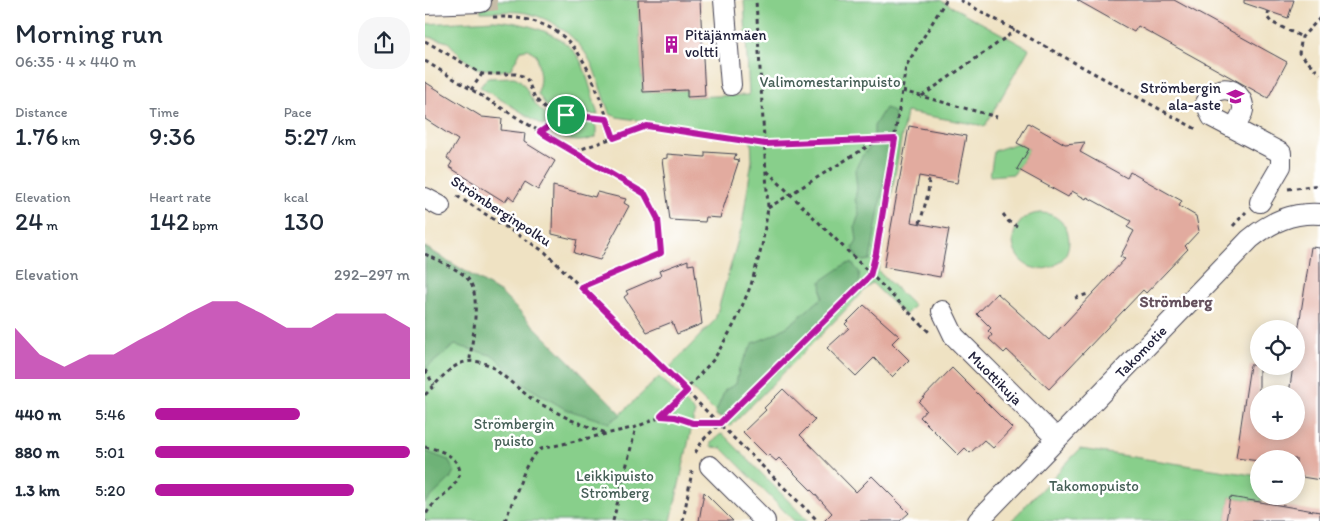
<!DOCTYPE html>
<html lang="en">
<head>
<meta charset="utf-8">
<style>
  :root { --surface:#fff; --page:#f6f6f7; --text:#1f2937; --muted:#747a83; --accent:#b5179e }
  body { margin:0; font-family:Itim,sans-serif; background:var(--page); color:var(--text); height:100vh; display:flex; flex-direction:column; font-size:19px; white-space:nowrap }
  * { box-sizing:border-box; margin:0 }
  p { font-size:16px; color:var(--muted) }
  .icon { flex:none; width:28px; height:28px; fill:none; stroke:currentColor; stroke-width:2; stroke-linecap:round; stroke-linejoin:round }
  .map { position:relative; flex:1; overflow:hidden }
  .drawer { display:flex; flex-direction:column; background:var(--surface); width:425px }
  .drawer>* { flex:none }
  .tools { position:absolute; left:825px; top:320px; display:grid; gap:10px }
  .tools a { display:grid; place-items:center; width:55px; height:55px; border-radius:50%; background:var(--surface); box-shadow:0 2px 12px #0003; font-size:25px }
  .pin { position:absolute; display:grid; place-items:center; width:42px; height:42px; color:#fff; margin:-21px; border:2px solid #fff; border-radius:50%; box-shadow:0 1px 5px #0007 }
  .round { display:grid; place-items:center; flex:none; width:52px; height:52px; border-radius:20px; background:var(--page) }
  .headline { display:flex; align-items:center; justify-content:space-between; height:85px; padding:0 15px }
  h1 { font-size:28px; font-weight:600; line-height:38px }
  .metrics { display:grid; grid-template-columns:repeat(3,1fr); gap:8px; height:85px; padding:5px 15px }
  .metrics div { display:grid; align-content:center }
  .metrics b { font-size:25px; font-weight:600 }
  .metrics small { font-size:14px; font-weight:400 }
  .metrics p { font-size:14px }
  .chart { height:140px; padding:10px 15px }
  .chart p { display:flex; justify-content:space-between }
  .chart svg { width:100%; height:90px; margin-top:5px; fill:var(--accent); opacity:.7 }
  ul { padding:0 15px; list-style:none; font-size:16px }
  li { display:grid; grid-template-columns:80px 60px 1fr; align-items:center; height:38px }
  li i { height:12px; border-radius:6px; background:var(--accent) }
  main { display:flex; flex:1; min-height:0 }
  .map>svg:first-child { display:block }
</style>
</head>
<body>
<main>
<section class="drawer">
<div class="headline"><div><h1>Morning run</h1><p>06:35 · 4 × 440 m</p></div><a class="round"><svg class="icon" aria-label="share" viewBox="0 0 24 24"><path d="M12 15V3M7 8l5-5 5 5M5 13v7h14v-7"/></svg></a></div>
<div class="metrics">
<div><p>Distance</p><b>1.76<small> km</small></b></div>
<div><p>Time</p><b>9:36</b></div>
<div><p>Pace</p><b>5:27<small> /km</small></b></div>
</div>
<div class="metrics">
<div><p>Elevation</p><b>24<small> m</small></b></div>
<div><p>Heart rate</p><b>142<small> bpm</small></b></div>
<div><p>kcal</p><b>130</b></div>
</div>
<div class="chart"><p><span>Elevation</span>292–297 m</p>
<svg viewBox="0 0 160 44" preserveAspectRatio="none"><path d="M0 44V19L10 32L20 38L30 32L40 32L50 25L60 19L70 12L80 6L90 6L100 12L110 19L120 19L130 12L140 12L150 12L160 19V44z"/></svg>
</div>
<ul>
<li><b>440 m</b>5:46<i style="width:57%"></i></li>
<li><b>880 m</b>5:01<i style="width:100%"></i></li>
<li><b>1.3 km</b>5:20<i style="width:78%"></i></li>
</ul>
</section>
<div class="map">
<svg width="895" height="521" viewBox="0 0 895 521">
  <rect width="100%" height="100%" fill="#fff"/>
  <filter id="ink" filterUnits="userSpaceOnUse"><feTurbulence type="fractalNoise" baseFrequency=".02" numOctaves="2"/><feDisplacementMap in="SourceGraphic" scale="10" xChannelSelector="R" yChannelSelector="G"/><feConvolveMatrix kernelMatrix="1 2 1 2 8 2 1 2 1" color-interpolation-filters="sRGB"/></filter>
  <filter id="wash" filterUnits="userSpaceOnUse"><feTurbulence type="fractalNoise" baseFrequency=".0096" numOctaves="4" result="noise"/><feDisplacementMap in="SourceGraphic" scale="20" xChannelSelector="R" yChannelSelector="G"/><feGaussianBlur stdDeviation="1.12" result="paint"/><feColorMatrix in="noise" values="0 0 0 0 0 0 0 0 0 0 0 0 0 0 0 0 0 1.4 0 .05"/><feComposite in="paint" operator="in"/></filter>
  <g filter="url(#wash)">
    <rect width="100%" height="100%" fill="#efe2c3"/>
    <!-- green -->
    <path fill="#88cf8b" stroke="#557863" d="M 55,0 L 213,0 L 218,92 L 262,90 L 262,97 L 324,95 L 319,0 L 515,0 L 604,49 L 560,126 L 481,112 L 453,271 L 489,306 L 480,315 L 447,283 L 305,427 L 245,367 L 290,320 L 317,226 L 327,160 L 326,137 L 192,117 L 185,114 C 178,99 174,82 168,67 C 156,39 126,15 94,12 C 82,11 68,12 56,12 Z
      M 68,20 C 99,22 145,33 158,66 C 164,81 168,99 173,115 L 125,111 L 113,94 L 115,78 L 112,55 L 103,49 L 96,50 L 86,69 L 75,71 L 51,68 L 38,58 L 23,42 L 0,36 L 0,24 Z
      M 89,77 C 104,81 103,108 129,118 L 118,125 L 55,87 L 62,78 Z
      M 143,117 L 168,122 L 171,127 L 171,137 C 152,145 141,140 124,130 L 129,126 L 142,135 L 150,124 L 141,119 Z
      M 592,143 L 604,149 L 589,174 L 565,176 L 569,151 Z
      M588 241a28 28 0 1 1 56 0a28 28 0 1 1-56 0Z
      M 0,247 L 76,293 L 196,414 L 234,377 L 270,412 L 246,521 L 0,521 Z
      M 296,434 L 300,436 L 383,521 L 369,521 L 297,448 L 286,447 L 286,442 Z
      M 655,449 L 834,476 L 834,496 L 837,496 L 836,502 L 805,497 L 801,521 L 586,521 Z"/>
    <!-- forest -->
    <path fill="#6eb277" stroke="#486a59" d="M 460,108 C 468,110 470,114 470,121 L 445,260 L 438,261 L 432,258 L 428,248 L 432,241 L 430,226 L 434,214 L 430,199 L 432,188 L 430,170 L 437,156 L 449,143 L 449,126 Z
      M 0,247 L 76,293 L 197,414 L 184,423 L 140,409 L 98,384 L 69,356 L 30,345 L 0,369 Z
      M 427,263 L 434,272 L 435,281 L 300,417 L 293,417 L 290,414 L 300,390 L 311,384 L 314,368 L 328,343 L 346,336 L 363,326 L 397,298 L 396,281 L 421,264 Z
      M 0,451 L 23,460 L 29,471 L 25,479 L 0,503 Z"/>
    <g id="blocks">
      <!-- building -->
      <path fill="#e2ab9f" d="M 213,0 L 275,0 L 280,96 L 262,97 L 262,90 L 218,92 Z
        M 652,0 L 749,0 L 862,62 L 843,98 L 713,26 L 709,32 Z
        M 819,0 L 869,0 L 863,18 L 819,3 Z
        M 0,82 L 57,117 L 77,119 L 76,130 L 100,133 L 99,142 L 130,161 L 113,190 L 100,182 L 89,200 L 84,196 L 80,202 L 24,167 L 27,162 L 22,158 L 33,140 L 0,119 Z
        M 603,123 L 640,144 L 660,142 L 655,152 L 702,178 L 705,172 L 757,201 L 754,206 L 771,216 L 774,231 L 760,246 L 763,249 L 721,293 L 718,290 L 624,389 L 582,350 L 579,353 L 564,339 L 567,335 L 563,331 L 566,328 L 552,314 L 572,293 L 624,340 L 700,259 L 695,257 L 709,231 L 702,227 L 706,221 L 662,197 L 661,199 L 647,191 L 643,197 L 592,169 L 604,149 L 592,143 Z
        M 484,126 L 541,136 L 532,183 L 494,176 L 486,222 L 524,229 L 515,277 L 459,267 Z
        M 280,152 L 311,154 L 309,159 L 314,160 L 295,218 L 281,217 L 280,222 L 245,220 L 237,159 L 242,158 L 242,154 L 280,157 Z
        M 128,186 L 170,197 L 172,192 L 201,199 L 199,203 L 204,206 L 175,260 L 149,253 L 152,240 L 127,234 Z
        M 886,247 L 895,248 L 895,480 L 871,476 L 871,459 L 834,459 L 834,461 L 811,458 L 825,365 L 834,365 L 834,431 L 871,431 L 871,394 L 864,394 L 868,366 L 871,366 L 871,345 Z
        M 263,260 L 263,265 L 269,264 L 277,324 L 252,334 L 247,322 L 222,332 L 199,297 L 203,294 L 201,291 L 236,276 L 234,271 Z
        M 439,305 L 474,336 L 467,343 L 484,360 L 467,377 L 449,358 L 431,376 L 402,348 L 424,328 L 420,324 Z
        M 527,368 L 587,428 L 568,448 L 559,440 L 545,453 L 540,448 L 533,455 L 495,417 L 501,410 L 494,402 Z
        M 358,389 L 390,420 L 375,435 L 431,492 L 447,476 L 484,513 L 475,521 L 399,521 L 407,513 L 389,493 L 354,458 L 351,461 L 344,455 L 342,456 L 318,432 L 341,410 L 339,408 Z
        M 279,492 L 308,521 L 274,521 Z
        M 805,497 L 895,512 L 895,521 L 801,521 Z"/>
    </g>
  </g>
  <g filter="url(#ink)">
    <use href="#blocks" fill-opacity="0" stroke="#413f4f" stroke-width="1"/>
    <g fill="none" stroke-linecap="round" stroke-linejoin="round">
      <!-- minor-tunnel -->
      <path stroke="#c6bca8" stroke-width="20" stroke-dasharray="20 10" stroke-linecap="butt" d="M 56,2 L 72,0"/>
      <defs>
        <path id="minor" d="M 299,0 L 306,85
          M 0,4 L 56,2
          M 809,128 C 812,123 817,116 818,110 C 820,91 793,78 781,103 L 787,117 L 856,153 L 856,166 L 835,202
          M 0,198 L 15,206
          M 517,311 L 529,336 L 632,439
          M 285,466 L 340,521
          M 553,521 L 825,239 C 846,222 867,212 895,214"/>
      </defs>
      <!-- minor casing -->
      <use href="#minor" stroke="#413f4f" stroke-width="22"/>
      <!-- path -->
      <path stroke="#413f4f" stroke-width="3" stroke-dasharray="4 4" stroke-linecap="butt" d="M 535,0 L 771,129
        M 844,11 L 842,17 L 846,22 L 877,37
        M 68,17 C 155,15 164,70 189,137
        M 895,18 L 877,37 L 874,53 L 895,74
        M 0,41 L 57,74 L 91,74 L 101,77 L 110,98 L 124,113 L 182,119
        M 0,61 L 148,152 L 222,126 L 340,144 L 470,139
        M 46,90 L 57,74
        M 477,91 L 572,117
        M 497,96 L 583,36 L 589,29
        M 115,132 L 141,115
        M 149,152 L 220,194 L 233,219 L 236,253 L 156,287
        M 342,171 L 504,332
        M 863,189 L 895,185
        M 32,196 L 120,252 L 393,521
        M 343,208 L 453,140
        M 578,214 L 584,222 L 592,226
        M 495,223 L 503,194 L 504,178
        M 808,226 L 821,212
        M 0,254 C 11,260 36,270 43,279 C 57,295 47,339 45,359
        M 650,298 L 663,294
        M 0,370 L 9,385
        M 0,395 C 21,374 34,351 66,366 L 108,400 L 146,420 L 181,433
        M 236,417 L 250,417 L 268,423 L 294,423
        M 0,447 C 11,449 23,452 31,462 C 47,483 5,499 0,517
        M 270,453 L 278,440 L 445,276 L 451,253 L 481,66 L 521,0
        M 0,520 L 0,521
        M 80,521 L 101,467 L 107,457 L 116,449 L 211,427 L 236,417 L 289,359 L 310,323 L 326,285 L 337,246 L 343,208 L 331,0
        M 188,521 L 211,427
        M 258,521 L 267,471"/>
      <!-- minor -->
      <use href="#minor" stroke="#fff" stroke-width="20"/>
    </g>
  </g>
  <g fill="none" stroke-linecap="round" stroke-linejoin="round" filter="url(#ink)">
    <defs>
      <path id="route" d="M 141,115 L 182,119 L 189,138 L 222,126 L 340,144 L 470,139 L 451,253 L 445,276 L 295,423 L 268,423 L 250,417 L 236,416 L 262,391 L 156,287 L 236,253 L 233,219 L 220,194 L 115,132 Z"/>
    </defs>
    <!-- route casing -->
    <use href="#route" stroke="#fff" stroke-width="10"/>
    <!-- route -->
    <use href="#route" stroke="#b5179e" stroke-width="6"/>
  </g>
  <!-- icons -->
  <defs>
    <symbol id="building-bare" viewBox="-9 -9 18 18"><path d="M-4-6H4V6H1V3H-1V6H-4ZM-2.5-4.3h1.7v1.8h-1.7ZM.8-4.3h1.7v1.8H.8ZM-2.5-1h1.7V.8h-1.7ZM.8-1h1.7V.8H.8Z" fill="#b5179e" stroke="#fff" stroke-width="2.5" paint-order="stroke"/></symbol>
    <symbol id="school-bare" viewBox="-9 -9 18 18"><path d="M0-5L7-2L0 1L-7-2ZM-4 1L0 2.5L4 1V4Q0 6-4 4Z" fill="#b5179e" stroke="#fff" stroke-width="2.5" paint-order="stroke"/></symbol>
  </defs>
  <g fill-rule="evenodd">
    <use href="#building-bare" x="234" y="32" width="25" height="25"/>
    <use href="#school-bare" x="798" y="84" width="25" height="25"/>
  </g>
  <g text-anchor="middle" stroke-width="5" stroke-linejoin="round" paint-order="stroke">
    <!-- poi labels -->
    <g font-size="15" fill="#22223b" stroke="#fff" text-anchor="start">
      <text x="260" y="40">Pitäjänmäen<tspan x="260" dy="17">voltti</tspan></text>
      <text x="796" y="93" text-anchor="end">Strömbergin<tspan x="796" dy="17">ala-aste</tspan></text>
    </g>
    <!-- park labels -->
    <g font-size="15" fill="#465f57" stroke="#fff">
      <text x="405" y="87">Valimomestarinpuisto</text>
      <text x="89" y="429">Strömbergin<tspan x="89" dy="17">puisto</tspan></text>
      <text x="190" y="481">Leikkipuisto<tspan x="190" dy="17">Strömberg</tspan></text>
      <text x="669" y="491">Takomopuisto</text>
    </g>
    <!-- street labels -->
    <g font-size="15" fill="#22223b" stroke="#fff">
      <text transform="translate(76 211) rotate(33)" y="5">Strömberginpolku</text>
      <text transform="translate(716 352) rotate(-46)" y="5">Takomotie</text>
      <text transform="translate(570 378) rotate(45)" y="5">Muottikuja</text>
    </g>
    <!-- neighbourhood labels -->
    <g font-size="16" font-weight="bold" fill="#65525e" stroke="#fff">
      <text x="751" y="307">Strömberg</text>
    </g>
  </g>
</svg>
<div class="tools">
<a><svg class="icon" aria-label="locate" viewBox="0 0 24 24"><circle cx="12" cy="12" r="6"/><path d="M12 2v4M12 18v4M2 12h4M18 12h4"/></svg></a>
<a>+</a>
<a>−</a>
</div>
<div class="pin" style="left:141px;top:115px;background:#1e9e55"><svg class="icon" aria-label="arrive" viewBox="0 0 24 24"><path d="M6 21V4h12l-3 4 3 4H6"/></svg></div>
</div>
</main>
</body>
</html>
